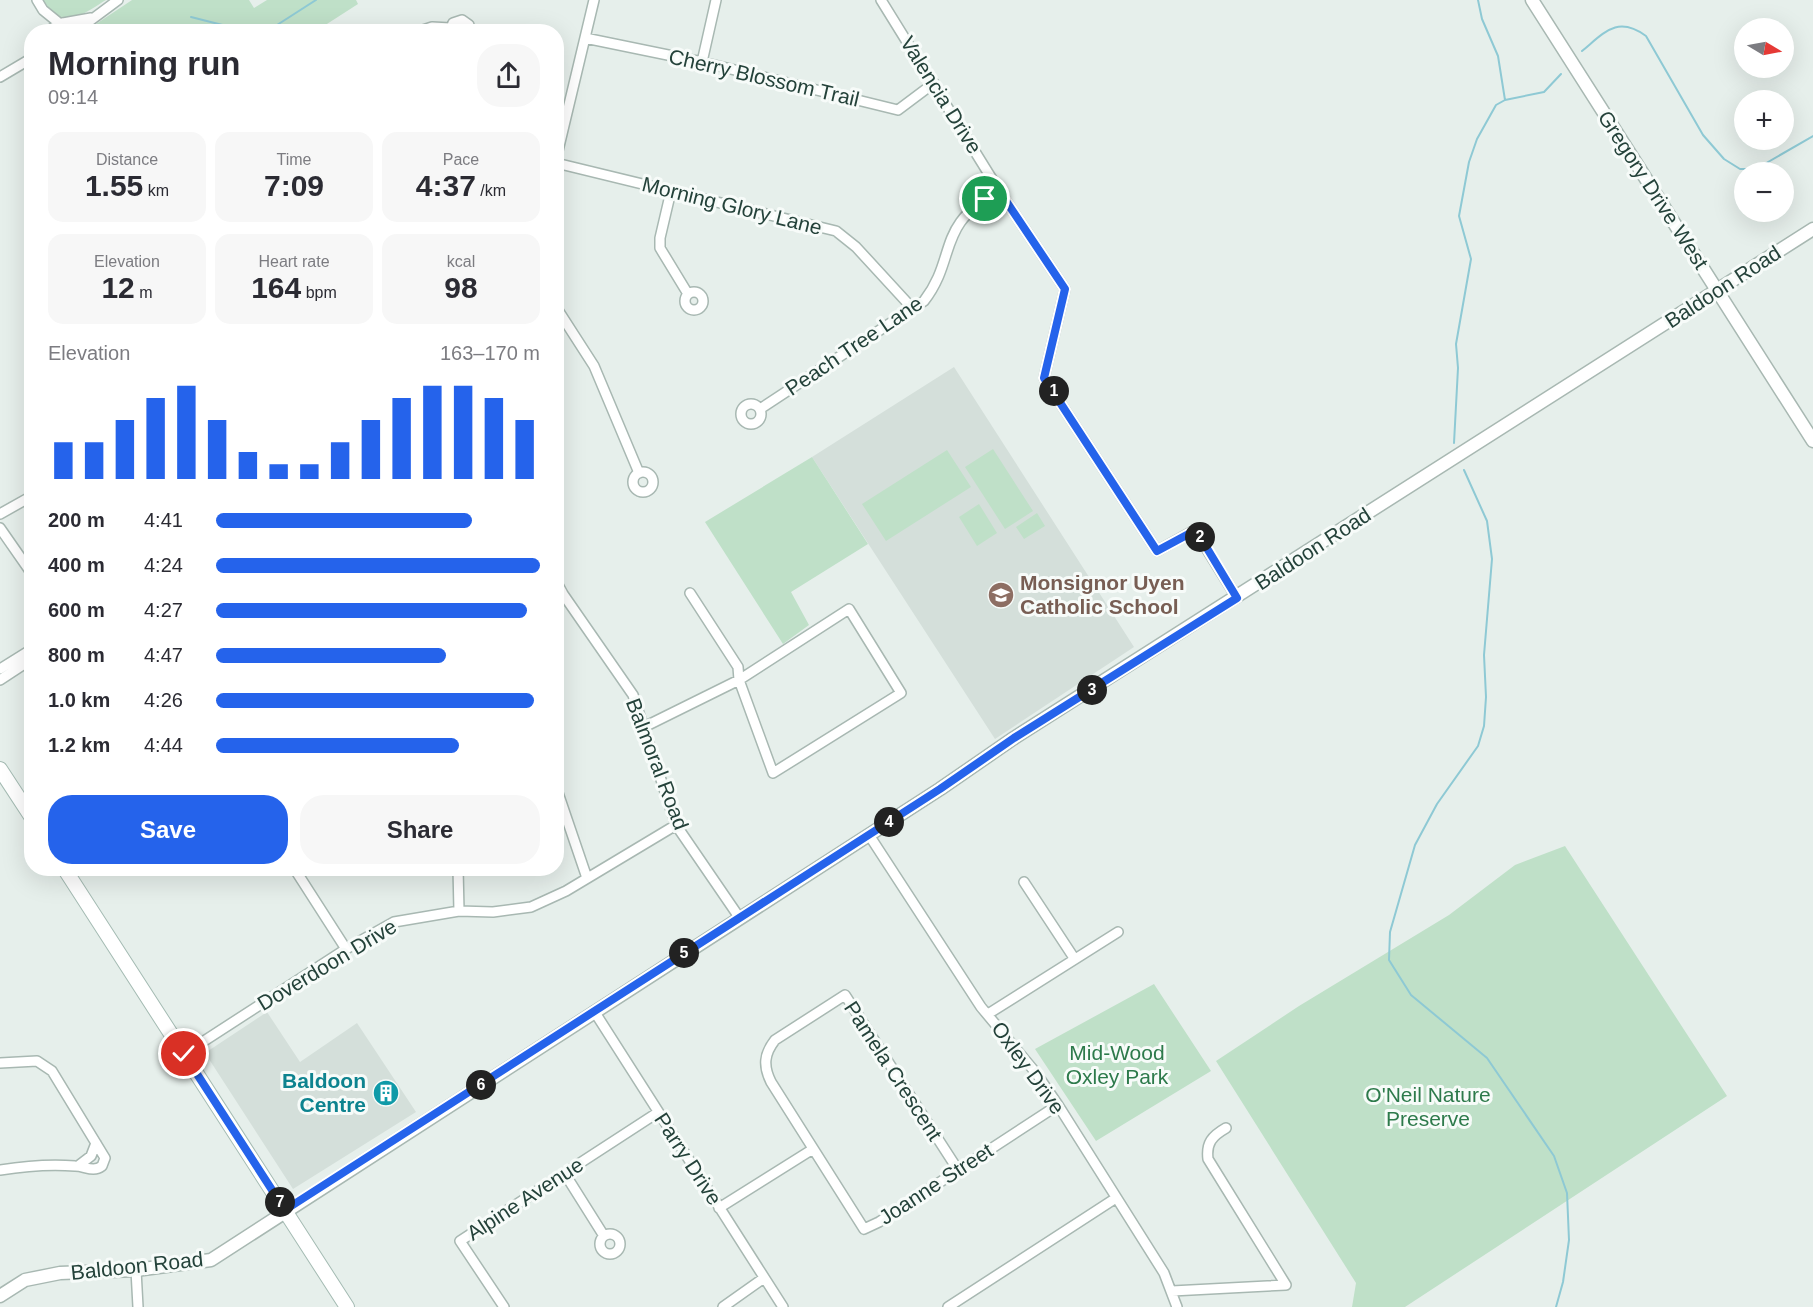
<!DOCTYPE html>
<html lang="en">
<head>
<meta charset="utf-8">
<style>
  :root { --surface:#fff; --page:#f7f7f7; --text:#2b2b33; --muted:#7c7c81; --accent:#2563eb }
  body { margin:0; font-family:Helvetica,sans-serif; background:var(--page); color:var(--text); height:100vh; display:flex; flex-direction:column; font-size:22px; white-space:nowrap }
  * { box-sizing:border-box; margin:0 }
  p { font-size:20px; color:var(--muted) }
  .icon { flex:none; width:33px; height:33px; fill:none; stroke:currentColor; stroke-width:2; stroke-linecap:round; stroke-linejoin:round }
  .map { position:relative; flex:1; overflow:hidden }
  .side { position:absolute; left:24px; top:24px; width:540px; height:852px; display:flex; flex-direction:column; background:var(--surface); border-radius:24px; box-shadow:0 6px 24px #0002 }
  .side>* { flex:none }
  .needle { width:39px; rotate:100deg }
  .tools { position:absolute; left:1734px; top:18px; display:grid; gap:12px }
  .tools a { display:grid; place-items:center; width:60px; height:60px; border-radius:50%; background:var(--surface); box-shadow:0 6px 24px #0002; font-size:30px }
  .pin { position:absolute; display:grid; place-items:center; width:51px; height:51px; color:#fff; margin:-26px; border:3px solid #fff; border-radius:50%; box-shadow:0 2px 6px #0007 }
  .km { position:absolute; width:30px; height:30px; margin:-15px; border-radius:50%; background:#222; color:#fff; font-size:16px; line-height:30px; text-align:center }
  .round { display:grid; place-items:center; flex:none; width:63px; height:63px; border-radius:24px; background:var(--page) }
  .summary { display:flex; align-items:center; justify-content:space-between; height:102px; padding:0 24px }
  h1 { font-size:33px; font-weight:800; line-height:45px }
  .figures { display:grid; grid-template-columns:repeat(3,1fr); gap:9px; height:102px; padding:6px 24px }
  .figures div { display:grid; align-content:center; border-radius:15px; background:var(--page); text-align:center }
  .figures b { font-size:30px; font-weight:800 }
  .figures small { font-size:16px; font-weight:400 }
  .figures p { font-size:16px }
  .chart { height:168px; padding:12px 24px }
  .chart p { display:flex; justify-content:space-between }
  .chart svg { width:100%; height:108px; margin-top:6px; stroke:var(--accent); stroke-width:6 }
  .button { display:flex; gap:12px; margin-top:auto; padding:12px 24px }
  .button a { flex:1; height:69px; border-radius:24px; background:var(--accent); color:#fff; font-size:24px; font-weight:800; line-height:69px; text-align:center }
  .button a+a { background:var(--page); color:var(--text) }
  ul { padding:0 24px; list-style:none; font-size:20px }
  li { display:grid; grid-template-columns:96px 72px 1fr; align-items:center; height:45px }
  li i { height:15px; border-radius:8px; background:var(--accent) }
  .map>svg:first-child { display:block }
</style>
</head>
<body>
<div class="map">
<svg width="1813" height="1307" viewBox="0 0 1813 1307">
  <rect width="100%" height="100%" fill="#e6efeb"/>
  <!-- built -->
  <path fill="#d4dfda" d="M 954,367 L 1134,647 L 995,739 L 812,457 Z
    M 267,1012 L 300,1062 L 357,1023 L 416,1112 L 293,1189 L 205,1053 Z"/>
  <!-- green -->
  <path fill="#bfe0c8" d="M 43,0 L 106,0 C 94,7 70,26 56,15 C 51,12 47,5 43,0 Z
    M 132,0 L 249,0 L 254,8 L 267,0 L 356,0 L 358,4 L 316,31 L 84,32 Z
    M 993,449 L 1033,511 L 1005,529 L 965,467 Z
    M 947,450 L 971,487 L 886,541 L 862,504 Z
    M 812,457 L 868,544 L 791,592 L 809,625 L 783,644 L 705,522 Z
    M 979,504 L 997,533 L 977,546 L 959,517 Z
    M 1037,513 L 1045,526 L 1024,539 L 1016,527 Z
    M 1565,846 L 1727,1096 L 1405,1307 L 1352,1307 L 1356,1283 L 1216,1061 L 1299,1006 L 1449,915 L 1515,865 Z
    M 1154,984 L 1211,1071 L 1096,1141 L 1035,1049 Z"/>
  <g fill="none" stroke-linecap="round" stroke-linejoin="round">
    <!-- stream -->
    <path stroke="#8ec9d4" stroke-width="2" d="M 1478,0 L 1482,19 L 1498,56 L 1505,100
      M 191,17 L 250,32
      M 257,32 L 277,25 L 316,0
      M 1582,51 C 1604,33 1617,15 1646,36 L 1703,135 L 1724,159 L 1740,169 L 1756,169 L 1813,136
      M 1454,443 L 1458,368 L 1456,344 L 1471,259 L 1459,216 L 1469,162 L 1477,139 L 1496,105 L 1505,100 L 1544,92 L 1561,74
      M 1464,470 L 1487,521 L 1492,559 L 1484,655 L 1486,697 L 1484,726 L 1478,746 L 1437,804 L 1415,845 L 1390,932 L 1389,960 L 1411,995 L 1487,1058 L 1554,1156 L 1567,1193 L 1569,1240 L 1563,1282 L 1556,1307"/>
    <defs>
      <path id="minor" d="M 37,0 L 43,10 L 59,23
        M 881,0 L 1000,192 L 1065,289 L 1044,378 L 1157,551 L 1195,530 L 1237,598
        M 63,23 L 91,18
        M 48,32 L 59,23 L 67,24 L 73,32
        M 75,32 L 118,0
        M 417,32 L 432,27 L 451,28
        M 450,32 L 453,23 L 462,20 L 469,25 L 470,32
        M 585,38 L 702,62 L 898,110 L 934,83
        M 702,62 L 716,0
        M 0,77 L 32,58
        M 556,159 L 594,0
        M 556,163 L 836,231 L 856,247 L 913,309
        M 671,191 L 660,238 L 660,248 L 688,294
        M 32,211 L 32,215
        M685 301a9 9 0 1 1 18 0a9 9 0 1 1-18 0Z
        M 556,307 L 594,366 L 639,473
        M741 414a10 10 0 1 1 20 0a10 10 0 1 1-20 0Z
        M 760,409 L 924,301 C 958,257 935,223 1000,192
        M633 482a10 10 0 1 1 20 0a10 10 0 1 1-20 0Z
        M 0,514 L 32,496
        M 0,528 L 32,574
        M 556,581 L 563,594 L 633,695 L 676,825 L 739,917
        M 0,669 L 32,649
        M 0,680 L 32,659
        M 644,727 L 739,680 L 849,609 L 901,693 L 773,773 L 739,680 L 738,667 L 690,593
        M 556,787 L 587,878
        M 869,835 L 981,1007 L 1036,1073 L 1058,1105 L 1164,1273 L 1177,1307
        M 294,868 L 346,949
        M 458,868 L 459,911
        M 1024,882 L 1074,958
        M 594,1011 L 783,1307
        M 988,1014 L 1118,932
        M 184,1054 L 346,949 L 394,922 L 459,911 L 493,912 L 531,907 L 566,891 L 676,825
        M 0,1063 L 37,1061 L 52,1071 L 105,1158 L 102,1166 C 93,1173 85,1166 75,1166 C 50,1164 25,1166 0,1170
        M 78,1166 L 91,1156 L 96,1143
        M 958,1170 L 845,995 L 775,1040 C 764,1054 763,1066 771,1082 L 864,1229 L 879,1222 L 1058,1105
        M 565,1174 L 604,1236
        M 719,1208 L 813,1149
        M600 1244a10 10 0 1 1 20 0a10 10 0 1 1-20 0Z
        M 136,1270 L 138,1307
        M 1172,1291 L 1286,1285 L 1208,1159 C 1206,1143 1212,1136 1226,1128
        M 504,1307 L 460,1241 L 657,1113
        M 723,1307 L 764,1278
        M 948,1307 L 1116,1198"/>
      <path id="tertiary" d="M 1532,0 L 1813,441
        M 0,1296 L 25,1280 L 60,1273 L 136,1270 L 211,1260 L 940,789 L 1014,738 L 1813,229"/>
      <path id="secondary" d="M 0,769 L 32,818
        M 64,868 L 347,1307"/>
    </defs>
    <!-- minor casing -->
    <use href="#minor" stroke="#a8b8b2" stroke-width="12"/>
    <!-- tertiary casing -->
    <use href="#tertiary" stroke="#a8b8b2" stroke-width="15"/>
    <!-- secondary casing -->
    <use href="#secondary" stroke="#a4bbb3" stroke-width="16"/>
    <!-- minor -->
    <use href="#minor" stroke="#fff" stroke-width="9"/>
    <!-- tertiary -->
    <use href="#tertiary" stroke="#fff" stroke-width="12"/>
    <!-- secondary -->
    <use href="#secondary" stroke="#fff" stroke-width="14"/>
  </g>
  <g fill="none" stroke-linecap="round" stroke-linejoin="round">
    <defs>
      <path id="route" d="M 184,1054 L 285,1210 L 940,789 L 1014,738 L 1237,598 L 1196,530 L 1157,551 L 1044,378 L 1065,289 L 1000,192 L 985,199"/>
    </defs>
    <!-- route casing -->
    <use href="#route" stroke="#fff" stroke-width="12"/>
    <!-- route -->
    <use href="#route" stroke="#2563eb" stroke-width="8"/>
  </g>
  <!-- icons -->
  <defs>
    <symbol id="school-disc" viewBox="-11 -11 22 22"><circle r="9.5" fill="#8d6e63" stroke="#f7fbf9"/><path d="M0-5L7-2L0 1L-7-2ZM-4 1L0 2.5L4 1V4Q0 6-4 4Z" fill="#fff"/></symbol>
    <symbol id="building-disc" viewBox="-11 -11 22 22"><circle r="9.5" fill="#0f9aa8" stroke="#f7fbf9"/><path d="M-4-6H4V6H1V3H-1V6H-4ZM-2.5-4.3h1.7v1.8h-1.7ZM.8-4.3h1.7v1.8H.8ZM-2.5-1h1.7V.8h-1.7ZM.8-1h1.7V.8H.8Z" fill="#fff"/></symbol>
  </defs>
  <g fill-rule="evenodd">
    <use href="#school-disc" x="986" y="580" width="30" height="30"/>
    <use href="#building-disc" x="371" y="1078" width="30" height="30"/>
  </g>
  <g text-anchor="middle" stroke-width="6" stroke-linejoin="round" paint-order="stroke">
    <!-- street labels -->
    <g font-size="21" fill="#24423a" stroke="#f7fbf9">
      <text transform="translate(764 78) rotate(13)" y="7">Cherry Blossom Trail</text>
      <text transform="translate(941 95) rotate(58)" y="7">Valencia Drive</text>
      <text transform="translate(1653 190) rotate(57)" y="7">Gregory Drive West</text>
      <text transform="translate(732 206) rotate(14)" y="7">Morning Glory Lane</text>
      <text transform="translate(1723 287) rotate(-33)" y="7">Baldoon Road</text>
      <text transform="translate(854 346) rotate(-34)" y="7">Peach Tree Lane</text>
      <text transform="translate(1313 549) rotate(-33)" y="7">Baldoon Road</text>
      <text transform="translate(657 764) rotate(69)" y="7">Balmoral Road</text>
      <text transform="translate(327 965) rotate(-31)" y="7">Doverdoon Drive</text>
      <text transform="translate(1028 1068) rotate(54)" y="7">Oxley Drive</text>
      <text transform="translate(893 1071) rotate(57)" y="7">Pamela Crescent</text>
      <text transform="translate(688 1159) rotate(57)" y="7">Parry Drive</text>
      <text transform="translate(936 1184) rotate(-33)" y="7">Joanne Street</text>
      <text transform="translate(525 1199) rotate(-33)" y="7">Alpine Avenue</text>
      <text transform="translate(137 1266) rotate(-6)" y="7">Baldoon Road</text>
    </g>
    <!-- education labels -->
    <g font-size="21" font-weight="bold" fill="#785e54" stroke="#f7fbf9" text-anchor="start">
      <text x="1020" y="590">Monsignor Uyen<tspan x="1020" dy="24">Catholic School</tspan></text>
    </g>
    <!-- park labels -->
    <g font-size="21" fill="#2d7a4b" stroke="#f7fbf9">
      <text x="1117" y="1060">Mid-Wood<tspan x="1117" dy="24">Oxley Park</tspan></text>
      <text x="1428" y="1102">O'Neil Nature<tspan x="1428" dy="24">Preserve</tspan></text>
    </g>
    <!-- culture labels -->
    <g font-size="21" font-weight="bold" fill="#0d838f" stroke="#f7fbf9" text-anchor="end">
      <text x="366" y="1088">Baldoon<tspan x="366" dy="24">Centre</tspan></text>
    </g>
  </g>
</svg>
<div class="tools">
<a><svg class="needle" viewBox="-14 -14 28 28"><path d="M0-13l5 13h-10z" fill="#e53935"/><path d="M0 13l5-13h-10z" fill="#7c7c81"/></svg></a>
<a>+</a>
<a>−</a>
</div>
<div class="pin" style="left:985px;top:199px;background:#1e9e55"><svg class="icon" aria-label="arrive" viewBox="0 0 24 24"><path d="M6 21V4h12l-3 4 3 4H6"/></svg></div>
<div class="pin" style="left:184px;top:1054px;background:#d93025"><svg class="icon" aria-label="check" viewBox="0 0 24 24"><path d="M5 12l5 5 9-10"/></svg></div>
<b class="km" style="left:1054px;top:391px">1</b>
<b class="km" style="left:1200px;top:537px">2</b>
<b class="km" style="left:1092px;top:690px">3</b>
<b class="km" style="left:889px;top:822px">4</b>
<b class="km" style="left:684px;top:953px">5</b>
<b class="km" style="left:481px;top:1085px">6</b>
<b class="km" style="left:280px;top:1202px">7</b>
<section class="side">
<div class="summary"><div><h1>Morning run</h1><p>09:14</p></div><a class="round"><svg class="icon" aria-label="share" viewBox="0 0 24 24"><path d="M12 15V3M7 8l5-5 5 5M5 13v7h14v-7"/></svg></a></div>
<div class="figures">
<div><p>Distance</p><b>1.55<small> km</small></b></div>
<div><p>Time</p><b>7:09</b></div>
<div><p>Pace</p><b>4:37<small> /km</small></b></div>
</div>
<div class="figures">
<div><p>Elevation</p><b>12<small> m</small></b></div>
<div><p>Heart rate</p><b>164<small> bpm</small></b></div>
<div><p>kcal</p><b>98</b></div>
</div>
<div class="chart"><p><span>Elevation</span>163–170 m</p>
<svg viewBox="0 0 160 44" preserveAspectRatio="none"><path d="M5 44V29M15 44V29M25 44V20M35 44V11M45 44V6M55 44V20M65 44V33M75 44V38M85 44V38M95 44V29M105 44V20M115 44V11M125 44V6M135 44V6M145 44V11M155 44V20"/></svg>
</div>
<ul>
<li><b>200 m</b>4:41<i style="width:79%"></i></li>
<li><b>400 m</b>4:24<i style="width:100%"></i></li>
<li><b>600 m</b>4:27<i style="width:96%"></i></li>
<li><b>800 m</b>4:47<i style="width:71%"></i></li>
<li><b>1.0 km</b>4:26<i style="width:98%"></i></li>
<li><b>1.2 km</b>4:44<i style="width:75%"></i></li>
</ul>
<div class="button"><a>Save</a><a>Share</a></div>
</section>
</div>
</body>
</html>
